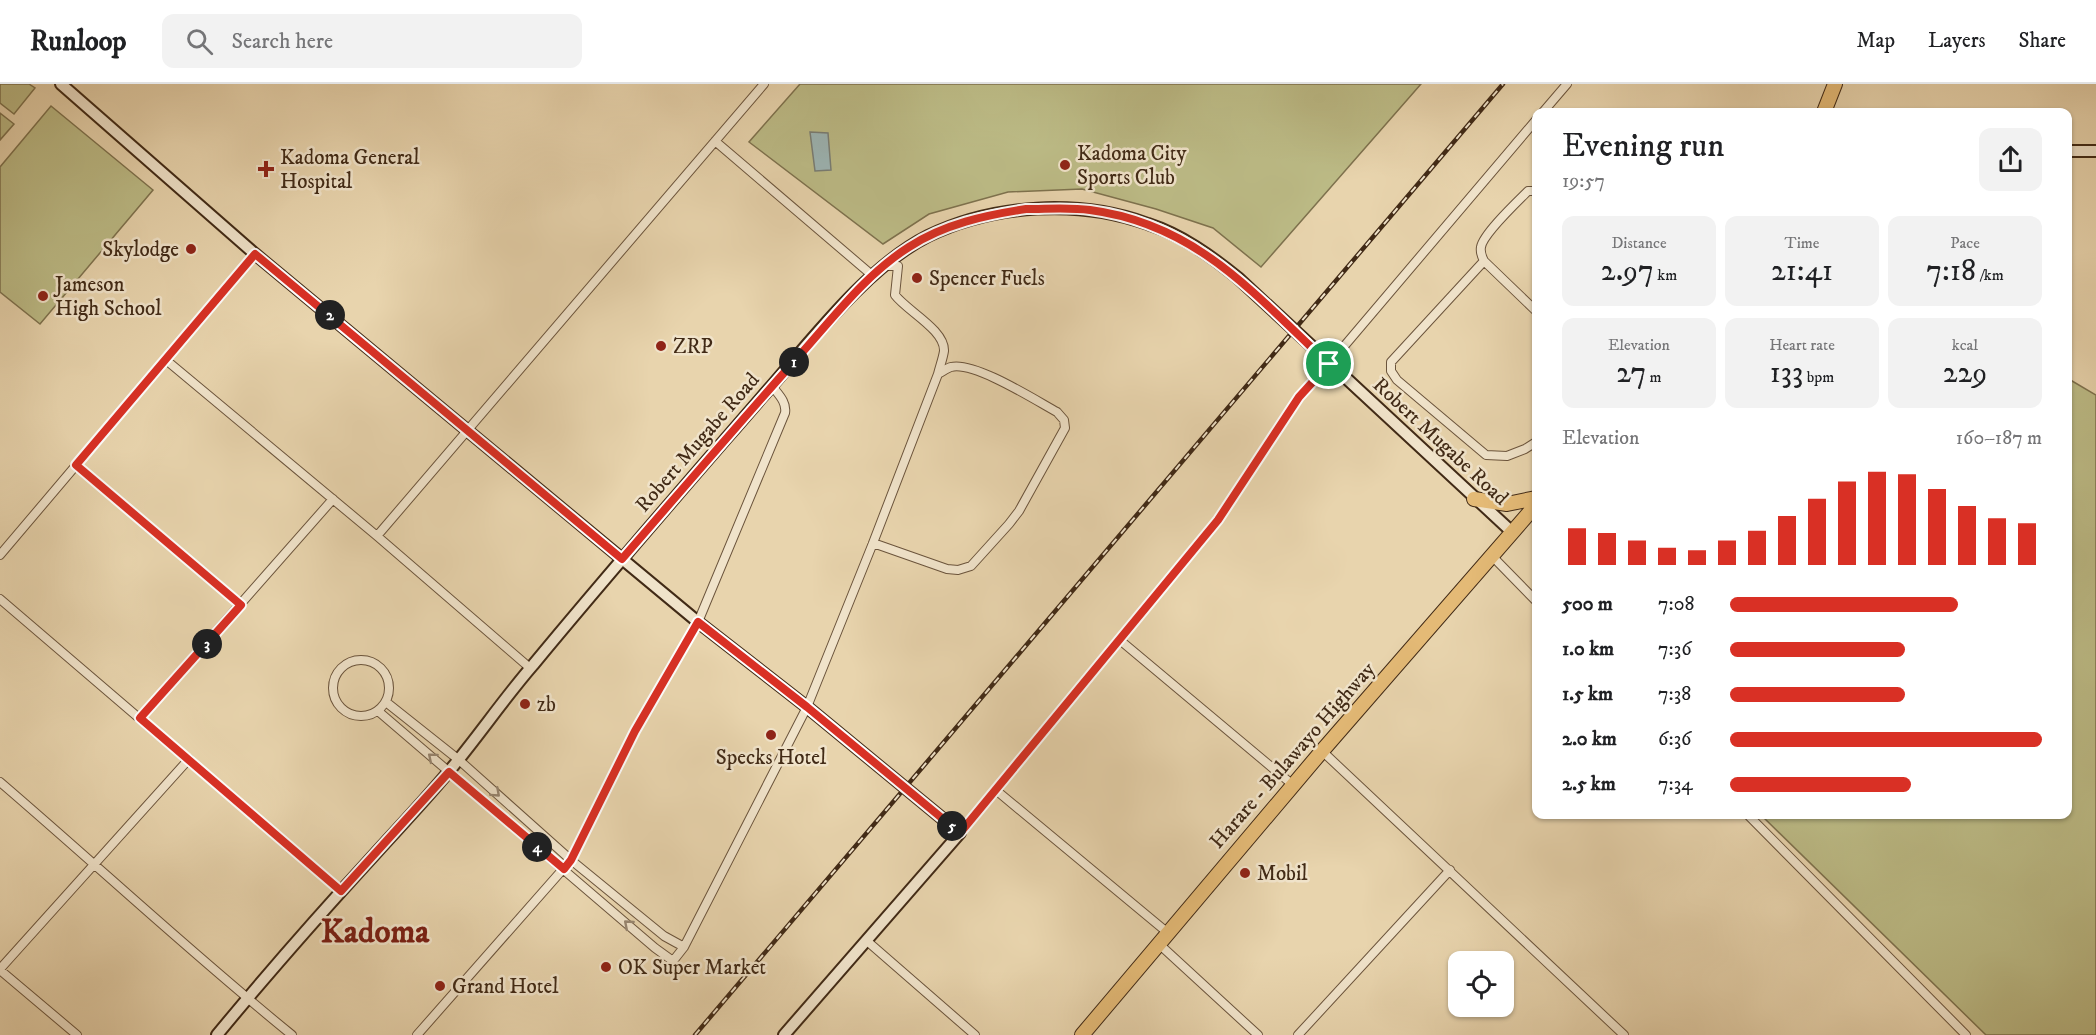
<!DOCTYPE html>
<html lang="en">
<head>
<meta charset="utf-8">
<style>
  :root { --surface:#fff; --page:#f2f2f2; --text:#202124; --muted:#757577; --line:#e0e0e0; --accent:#d93025 }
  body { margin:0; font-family:"IM FELL DW Pica",serif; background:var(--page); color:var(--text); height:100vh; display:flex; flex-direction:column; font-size:22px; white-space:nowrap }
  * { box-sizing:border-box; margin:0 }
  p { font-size:20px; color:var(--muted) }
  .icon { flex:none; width:33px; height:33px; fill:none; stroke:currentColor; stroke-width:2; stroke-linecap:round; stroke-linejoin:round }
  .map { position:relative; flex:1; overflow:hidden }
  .details { position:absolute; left:1532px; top:24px; width:540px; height:711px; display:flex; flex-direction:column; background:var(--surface); border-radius:12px; box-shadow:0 2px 4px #0004 }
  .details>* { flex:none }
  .fabs { position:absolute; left:1448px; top:867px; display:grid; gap:12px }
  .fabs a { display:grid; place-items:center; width:66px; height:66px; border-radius:12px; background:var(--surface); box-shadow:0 2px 4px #0004; font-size:30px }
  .pin { position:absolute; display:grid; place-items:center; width:51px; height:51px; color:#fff; margin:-26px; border:3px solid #fff; border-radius:50%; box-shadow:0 2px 6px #0007 }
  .km { position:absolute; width:30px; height:30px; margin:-15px; border-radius:50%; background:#222; color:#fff; font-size:16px; line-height:30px; text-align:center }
  .round { display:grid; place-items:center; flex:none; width:63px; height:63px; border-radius:12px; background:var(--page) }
  .overview { display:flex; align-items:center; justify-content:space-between; height:102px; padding:0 30px }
  h1 { font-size:33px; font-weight:600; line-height:45px }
  .stats { display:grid; grid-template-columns:repeat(3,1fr); gap:9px; height:102px; padding:6px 30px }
  .stats div { display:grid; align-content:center; border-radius:12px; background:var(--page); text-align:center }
  .stats b { font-size:30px; font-weight:600 }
  .stats small { font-size:16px; font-weight:400 }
  .stats p { font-size:16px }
  .chart { height:168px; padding:12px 30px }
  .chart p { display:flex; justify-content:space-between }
  .chart svg { width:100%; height:108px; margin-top:6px; stroke:var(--accent); stroke-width:6 }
  ul { padding:0 30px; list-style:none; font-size:20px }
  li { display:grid; grid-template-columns:96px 72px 1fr; align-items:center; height:45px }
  li i { height:15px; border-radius:8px; background:var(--accent) }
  header { display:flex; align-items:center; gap:36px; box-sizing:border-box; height:84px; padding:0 30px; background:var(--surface); border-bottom:2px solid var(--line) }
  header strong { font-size:28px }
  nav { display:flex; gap:33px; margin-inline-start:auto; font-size:21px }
  .search { width:420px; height:54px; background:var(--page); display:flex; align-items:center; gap:15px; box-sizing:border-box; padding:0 21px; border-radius:12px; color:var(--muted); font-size:22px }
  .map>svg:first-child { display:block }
</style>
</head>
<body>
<header>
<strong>Runloop</strong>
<div class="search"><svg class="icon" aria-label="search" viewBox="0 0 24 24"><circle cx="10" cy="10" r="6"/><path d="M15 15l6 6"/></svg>Search here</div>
<nav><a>Map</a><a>Layers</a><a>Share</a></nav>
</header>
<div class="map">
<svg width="2096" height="951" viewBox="0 0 2096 951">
  <rect width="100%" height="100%" fill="#e8d4ad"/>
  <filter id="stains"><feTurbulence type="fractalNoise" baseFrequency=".00333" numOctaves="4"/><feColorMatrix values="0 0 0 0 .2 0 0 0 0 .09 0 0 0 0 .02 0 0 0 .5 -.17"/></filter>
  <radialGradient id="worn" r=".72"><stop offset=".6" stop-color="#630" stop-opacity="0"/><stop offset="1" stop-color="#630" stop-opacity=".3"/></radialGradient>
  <!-- green -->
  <path fill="#bcbb86" stroke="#7e724e" stroke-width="1.5" d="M 0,0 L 29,0 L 35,4 L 14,30 L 0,19 Z
    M 800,0 L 1421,0 L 1261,183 L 1213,144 L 1156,125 L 1082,105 L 1008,108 L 929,130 L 883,160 L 749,58 Z
    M 51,22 L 153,106 L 40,240 L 0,208 L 0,83 Z
    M 0,29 L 14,40 L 0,56 Z
    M 2067,294 L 2096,311 L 2096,951 L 1986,951 L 1761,731 L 2067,730 Z"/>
  <!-- water -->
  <path fill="#9cb5b5" stroke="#787d75" stroke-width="1.5" d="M 810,48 L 828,49 L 831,86 L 815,87 Z"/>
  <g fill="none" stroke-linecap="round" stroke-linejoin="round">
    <defs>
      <path id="street" d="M 1543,28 L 1567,0
        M 715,57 L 873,192
        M 1536,107 L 1528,107 C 1517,118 1483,150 1481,163 C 1480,168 1482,173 1484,177 L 1391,278 L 1391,287 L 1397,296 L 1486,371 L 1507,372 L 1525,365 L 1536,358
        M 1484,177 L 1536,227
        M 886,182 L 898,182 L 895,211 C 907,227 945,246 944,267 C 943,274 940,282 938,290
        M 166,276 L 377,452 L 530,584
        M 76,381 L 241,521
        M 377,452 L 764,0
        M 0,471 L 255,170
        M 1492,472 L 1536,517
        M 0,515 L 341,807
        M 1121,557 L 1293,701
        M333 604a28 28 0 1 1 56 0a28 28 0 1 1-56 0Z
        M 386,618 L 459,676 L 571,776 L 664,852 L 684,863
        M 378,627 L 655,864 L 673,877 L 684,863 L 807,623 L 873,459 L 938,290 C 942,288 947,284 951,283 C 974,277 1035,316 1057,328 L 1064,336 L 1065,344 L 1019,427 L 1009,440 L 971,482 L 958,486 L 947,485 L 873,459
        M 140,634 L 333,415
        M 1322,667 L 1624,951
        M 0,698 C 98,782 192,870 292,951
        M 997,707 L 1168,849
        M 1747,730 L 1966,951
        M 960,749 L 1218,436 L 1299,313 L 1329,280 L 1536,36
        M 867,857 L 975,951
        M 1159,860 L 1258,951
        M 0,885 L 189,675
        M 0,886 L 77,951
        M 417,951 L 571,776 L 635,647 L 698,538 L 785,329 C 787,318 778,310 772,302
        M 1298,951 L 1450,786"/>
      <path id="secondary" d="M 61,0 L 255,170 L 698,538 L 807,623 L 960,749 L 784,951
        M 2067,67 L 2096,67
        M 217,951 C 268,889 321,829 375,770 C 403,739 433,708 459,675 C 484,644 507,611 533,581 C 608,490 685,402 762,313 C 808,261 866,183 928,152 C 994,120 1079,115 1148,140 C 1182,151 1211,172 1238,194 L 1512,448"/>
      <path id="highway" d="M 1824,28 L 1835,0
        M 1474,415 L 1507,420 L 1536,414
        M 1082,951 L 1322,667 L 1536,421"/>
    </defs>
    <!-- street casing -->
    <use href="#street" stroke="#6b543c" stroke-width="10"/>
    <!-- secondary casing -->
    <use href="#secondary" stroke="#412a16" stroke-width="14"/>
    <!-- highway casing -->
    <use href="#highway" stroke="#412a16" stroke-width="16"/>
    <!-- street -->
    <use href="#street" stroke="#f0e3ca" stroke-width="8"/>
    <!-- secondary -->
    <use href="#secondary" stroke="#f0e3ca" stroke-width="10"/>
    <!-- highway -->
    <use href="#highway" stroke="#e4ba76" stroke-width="14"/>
    <defs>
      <path id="rail" d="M 695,951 L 1503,0"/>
    </defs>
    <!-- rail casing -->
    <use href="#rail" stroke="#412a16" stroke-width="4.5"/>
    <!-- rail -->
    <use href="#rail" stroke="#f0e3ca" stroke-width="2" stroke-dasharray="7" stroke-linecap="butt"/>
  </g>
  <!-- one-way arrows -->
  <defs><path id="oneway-chevron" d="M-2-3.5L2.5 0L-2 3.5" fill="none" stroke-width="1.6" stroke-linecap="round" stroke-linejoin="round" transform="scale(1.5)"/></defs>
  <g stroke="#988670">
    <use href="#oneway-chevron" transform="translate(432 673) rotate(-140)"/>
    <use href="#oneway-chevron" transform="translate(496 709) rotate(42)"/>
    <use href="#oneway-chevron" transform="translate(628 840) rotate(-139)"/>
  </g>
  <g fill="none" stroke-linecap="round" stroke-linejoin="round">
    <defs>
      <path id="route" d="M 1026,125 C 1047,125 1069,123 1090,126 C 1197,140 1255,211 1329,280 L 1299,313 L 1218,436 L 960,749 L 807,623 L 698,538 L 635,647 L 571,776 L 564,785 L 449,688 L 341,807 L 140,634 L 241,521 L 76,381 L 255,170 L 622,475 C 681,407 739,339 799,272 C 833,234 866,190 909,163 C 944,140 986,131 1026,125 Z"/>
    </defs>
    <!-- route casing -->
    <use href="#route" stroke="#fff" stroke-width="12"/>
    <!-- route -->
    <use href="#route" stroke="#d93025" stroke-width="8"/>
  </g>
  <!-- markers -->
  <g fill="#8f2418" stroke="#f0e3ca" stroke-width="2">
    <circle cx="1065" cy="81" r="6"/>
    <path d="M263 76h6v6h6v6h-6v6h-6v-6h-6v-6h6z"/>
    <circle cx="191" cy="165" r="6"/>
    <circle cx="917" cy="194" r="6"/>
    <circle cx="43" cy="212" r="6"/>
    <circle cx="661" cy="262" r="6"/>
    <circle cx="525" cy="620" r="6"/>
    <circle cx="771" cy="651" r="6"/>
    <circle cx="1245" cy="789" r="6"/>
    <circle cx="606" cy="883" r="6"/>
    <circle cx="440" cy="902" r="6"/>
  </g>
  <g text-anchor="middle" stroke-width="5" stroke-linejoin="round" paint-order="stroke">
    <!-- poi labels -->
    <g font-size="21" fill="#412a16" stroke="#f0e3ca" text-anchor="start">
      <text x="1077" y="76">Kadoma City<tspan x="1077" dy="24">Sports Club</tspan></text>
      <text x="280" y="80">Kadoma General<tspan x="280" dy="24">Hospital</tspan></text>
      <text x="179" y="172" text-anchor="end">Skylodge</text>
      <text x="929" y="201">Spencer Fuels</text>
      <text x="55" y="207">Jameson<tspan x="55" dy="24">High School</tspan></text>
      <text x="673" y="269">ZRP</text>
      <text x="537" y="627">zb</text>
      <text x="771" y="680" text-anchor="middle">Specks Hotel</text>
      <text x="1257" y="796">Mobil</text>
      <text x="618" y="890">OK Super Market</text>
      <text x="452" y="909">Grand Hotel</text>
    </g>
    <!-- street labels -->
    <g font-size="21" fill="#412a16" stroke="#f0e3ca">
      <text transform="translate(1441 357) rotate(43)" y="7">Robert Mugabe Road</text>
      <text transform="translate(697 358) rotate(-49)" y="7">Robert Mugabe Road</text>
      <text transform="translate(1292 671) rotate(-49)" y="7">Harare - Bulawayo Highway</text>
    </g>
    <!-- town labels -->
    <g font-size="33" font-weight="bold" fill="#7a1f14" stroke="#f0e3ca">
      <text x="375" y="858">Kadoma</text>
    </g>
  </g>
  <rect width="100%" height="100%" filter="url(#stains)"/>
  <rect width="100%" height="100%" fill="url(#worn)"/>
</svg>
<div class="fabs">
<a><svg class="icon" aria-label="locate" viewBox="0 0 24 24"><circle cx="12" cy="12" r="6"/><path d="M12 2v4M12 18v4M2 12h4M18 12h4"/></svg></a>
</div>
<div class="pin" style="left:1329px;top:280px;background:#1e9e55"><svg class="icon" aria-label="arrive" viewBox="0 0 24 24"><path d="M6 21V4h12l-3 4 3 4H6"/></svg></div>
<b class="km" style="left:794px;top:278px">1</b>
<b class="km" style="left:330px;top:231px">2</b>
<b class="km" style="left:207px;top:560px">3</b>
<b class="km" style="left:537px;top:763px">4</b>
<b class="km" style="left:952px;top:742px">5</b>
<section class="details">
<div class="overview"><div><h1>Evening run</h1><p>19:57</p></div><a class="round"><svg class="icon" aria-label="share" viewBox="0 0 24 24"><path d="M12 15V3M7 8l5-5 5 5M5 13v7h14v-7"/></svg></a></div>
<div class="stats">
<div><p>Distance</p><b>2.97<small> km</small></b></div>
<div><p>Time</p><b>21:41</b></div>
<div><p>Pace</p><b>7:18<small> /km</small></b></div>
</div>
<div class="stats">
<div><p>Elevation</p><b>27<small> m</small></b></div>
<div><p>Heart rate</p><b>133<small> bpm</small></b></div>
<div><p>kcal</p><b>229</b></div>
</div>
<div class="chart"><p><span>Elevation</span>160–187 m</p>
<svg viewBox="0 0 160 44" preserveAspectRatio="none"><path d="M5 44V29M15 44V31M25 44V34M35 44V37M45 44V38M55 44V34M65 44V30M75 44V24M85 44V17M95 44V10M105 44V6M115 44V7M125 44V13M135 44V20M145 44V25M155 44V27"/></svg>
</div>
<ul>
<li><b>500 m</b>7:08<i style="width:73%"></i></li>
<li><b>1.0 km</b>7:36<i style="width:56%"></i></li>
<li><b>1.5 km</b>7:38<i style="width:56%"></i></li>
<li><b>2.0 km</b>6:36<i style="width:100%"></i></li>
<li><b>2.5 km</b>7:34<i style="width:58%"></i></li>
</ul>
</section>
</div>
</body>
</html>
